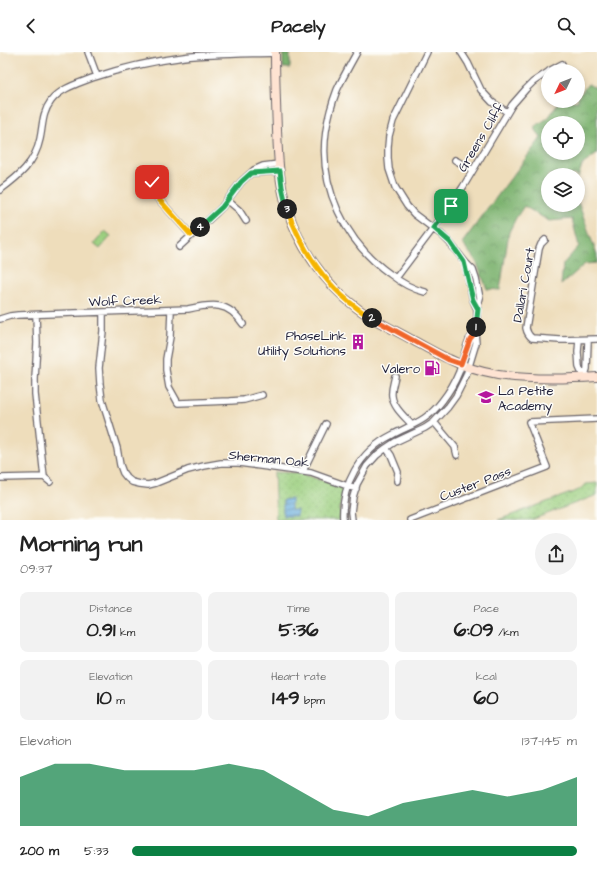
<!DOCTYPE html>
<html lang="en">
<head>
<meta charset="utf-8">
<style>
  :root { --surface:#fff; --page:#f2f2f2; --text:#222; --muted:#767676; --accent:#0b8043 }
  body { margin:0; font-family:"Architects Daughter",sans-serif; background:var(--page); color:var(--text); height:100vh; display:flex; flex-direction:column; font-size:15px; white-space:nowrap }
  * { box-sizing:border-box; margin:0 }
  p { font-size:13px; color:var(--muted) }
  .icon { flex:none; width:22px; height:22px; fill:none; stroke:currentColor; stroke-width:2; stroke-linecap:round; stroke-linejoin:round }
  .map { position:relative; height:468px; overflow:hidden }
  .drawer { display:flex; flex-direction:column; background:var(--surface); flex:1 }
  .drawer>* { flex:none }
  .needle { width:26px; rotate:227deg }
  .controls { position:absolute; left:541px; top:12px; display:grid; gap:8px }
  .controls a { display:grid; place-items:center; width:44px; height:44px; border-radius:50%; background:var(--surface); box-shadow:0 2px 6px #0003; font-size:20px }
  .pin { position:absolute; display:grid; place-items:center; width:34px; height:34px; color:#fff; margin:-17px; border-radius:8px; box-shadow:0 2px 6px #0006 }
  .km { position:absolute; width:20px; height:20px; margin:-10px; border-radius:50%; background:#222; color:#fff; font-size:11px; line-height:20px; text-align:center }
  .round { display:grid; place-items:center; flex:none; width:42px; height:42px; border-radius:21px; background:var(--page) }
  .overview { display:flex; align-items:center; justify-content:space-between; height:68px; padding:0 20px }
  h1 { font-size:22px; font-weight:800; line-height:30px }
  .stats { display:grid; grid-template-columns:repeat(3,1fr); gap:6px; height:68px; padding:4px 20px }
  .stats div { display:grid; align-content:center; border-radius:8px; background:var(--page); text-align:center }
  .stats b { font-size:20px; font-weight:800 }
  .stats small { font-size:11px; font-weight:400 }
  .stats p { font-size:11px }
  .chart { height:112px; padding:8px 20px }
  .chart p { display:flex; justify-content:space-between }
  .chart svg { width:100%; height:72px; margin-top:4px; fill:var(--accent); opacity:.7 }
  ul { padding:0 20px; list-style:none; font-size:13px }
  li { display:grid; grid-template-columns:64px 48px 1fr; align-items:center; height:30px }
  li i { height:10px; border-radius:5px; background:var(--accent) }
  header { display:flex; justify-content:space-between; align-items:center; height:52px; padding:0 20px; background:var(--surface); font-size:18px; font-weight:800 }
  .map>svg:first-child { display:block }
</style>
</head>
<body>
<header><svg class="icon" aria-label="back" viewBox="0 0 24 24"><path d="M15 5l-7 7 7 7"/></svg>Pacely<svg class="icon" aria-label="search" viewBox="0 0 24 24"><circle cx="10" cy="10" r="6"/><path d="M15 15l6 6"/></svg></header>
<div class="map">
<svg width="597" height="468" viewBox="0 0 597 468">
  <defs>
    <pattern id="grass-dots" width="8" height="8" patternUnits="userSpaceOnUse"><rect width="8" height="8" fill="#9bcf7f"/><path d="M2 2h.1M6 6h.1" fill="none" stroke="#85b16f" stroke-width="1.8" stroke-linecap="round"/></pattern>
    <pattern id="forest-crowns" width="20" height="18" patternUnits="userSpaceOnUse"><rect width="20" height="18" fill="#7cb26e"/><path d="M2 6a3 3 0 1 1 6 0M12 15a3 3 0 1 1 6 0" fill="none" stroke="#65905c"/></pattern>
    <pattern id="water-rules" width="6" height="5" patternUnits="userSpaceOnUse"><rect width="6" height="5" fill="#66acdc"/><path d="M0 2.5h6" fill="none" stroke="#548cb4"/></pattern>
  </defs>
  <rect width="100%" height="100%" fill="#fdfcf7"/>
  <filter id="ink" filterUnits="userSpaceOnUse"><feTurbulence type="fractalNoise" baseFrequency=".025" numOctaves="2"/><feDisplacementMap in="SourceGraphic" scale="8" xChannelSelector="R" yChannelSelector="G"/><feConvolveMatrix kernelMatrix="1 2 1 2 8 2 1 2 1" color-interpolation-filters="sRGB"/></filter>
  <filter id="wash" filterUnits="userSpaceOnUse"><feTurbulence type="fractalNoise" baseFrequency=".012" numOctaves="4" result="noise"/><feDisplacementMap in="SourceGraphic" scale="16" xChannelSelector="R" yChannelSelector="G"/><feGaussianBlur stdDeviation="0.9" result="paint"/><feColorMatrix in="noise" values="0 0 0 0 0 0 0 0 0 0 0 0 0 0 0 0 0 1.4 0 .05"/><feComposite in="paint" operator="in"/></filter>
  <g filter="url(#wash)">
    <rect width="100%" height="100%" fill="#edb"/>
    <!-- grass -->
    <path fill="url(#grass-dots)" stroke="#5e785d" d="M 274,420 L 298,421 L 305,423 L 341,435 L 343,439 L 340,454 L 340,468 L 276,468 Z
      M 597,431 L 597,443 L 531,468 L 498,468 L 579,438 L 586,432 Z"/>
    <!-- forest -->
    <path fill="url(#forest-crowns)" stroke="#4f6a54" fill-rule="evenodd" d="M 283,0 L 290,0 L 290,16 L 283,16 Z
      M 588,32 L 597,37 L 597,102 L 582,113 L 578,126 L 578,123 L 548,123 L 548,153 L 578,153 L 578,150 L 597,203 L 597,211 L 585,212 L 561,233 L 563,212 L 579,194 L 572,167 L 549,169 L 524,154 L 516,166 L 509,180 L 500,238 L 487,237 L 476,209 L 462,191 L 541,86 L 534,75 L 548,66 L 560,49 L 578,49 L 578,45 ZM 548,71 L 578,71 L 578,101 L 548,101 Z"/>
    <!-- pitch -->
    <path fill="#9bcf7f" stroke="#5e785d" d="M 105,179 L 111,184 L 100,197 L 94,192 Z"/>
    <!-- water -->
    <path fill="url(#water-rules)" stroke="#44678c" d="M 291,447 L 291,458 L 297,458 L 297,464 L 283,464 L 283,448 Z"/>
  </g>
  <g filter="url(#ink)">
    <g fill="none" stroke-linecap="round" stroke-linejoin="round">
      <defs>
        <path id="street" d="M 88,0 L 97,24
          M 357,0 C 350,13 343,25 337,38 C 332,51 328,66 326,79 C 318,134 345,190 390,222 C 400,230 412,237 425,240
          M 461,0 L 468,11 L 481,38 L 492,50 L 507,60
          M 549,19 L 562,12
          M 455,108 L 473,118
          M 251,121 L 279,119
          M 152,130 L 154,142 L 191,183
          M 0,138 C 19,124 35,111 40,87 C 43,73 42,61 51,49 C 61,36 77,32 92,26 C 122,16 153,9 184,5 C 214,2 244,2 275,1
          M 227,148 L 239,158 L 246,169
          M 545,188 L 541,192 L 539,197 L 526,276 C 527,281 528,283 532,286 L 560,288 L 597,287
          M 179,195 L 217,160 L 222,155 L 241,130 L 254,118 L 263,114 L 279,112
          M 465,210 L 473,248 L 477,257
          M 396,226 L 451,153 L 463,135 L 512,53 L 526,37 L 533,30 L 548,20
          M 171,258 L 170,285 L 166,307 L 166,318 L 169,335 L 178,351 L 230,349 L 244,348 L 262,343
          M 103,260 L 103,279 L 99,316 L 100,332 L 102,348 L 117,396 L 120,413 L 123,421 L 127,426 L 132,430 L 140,432 L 148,433 L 156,431 L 188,418 L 204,414 L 221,411 L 239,411 L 311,421 L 356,437
          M 36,263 L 37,291 L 35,327 L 35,342 L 44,425 L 50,430
          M 0,267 L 10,264 L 18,263 L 188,257 C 212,252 228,249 243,272
          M 579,288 L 578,300 L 579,315 L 584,326 L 587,317 L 588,288
          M 395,324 C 394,330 391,337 392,344 C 393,355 405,365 412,373
          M 434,370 L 455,395 L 457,403
          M 386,396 L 391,403 L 398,420 L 397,429
          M 303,419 L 326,372
          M 0,426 L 44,425
          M 343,468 C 341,433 360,399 392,383 C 413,372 427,369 442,349 C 449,340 455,330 459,320 C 463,309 465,297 469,288 C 471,285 473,283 475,281
          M 352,468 L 351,460 L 353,445 L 357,432 L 367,414 L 377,403 L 386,396 L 395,390 L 425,376 L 434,370 L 448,355 L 456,344 L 466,324 L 476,291 L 475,281 L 477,270 L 477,257 L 480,246 L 476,227 L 473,218 L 465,210 L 450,191 L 442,183 L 414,162 L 407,154 L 395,135 L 389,117 L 388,106 L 388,95 L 389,84 L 393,69 L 427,0
          M 410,468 L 547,415 L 529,370 L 597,367"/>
        <path id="secondary" d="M 275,0 C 275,26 276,52 277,78 C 278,104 279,131 287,156 C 299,195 324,231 357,256 C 374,269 395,278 414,289 C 426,295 437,302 449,307 C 464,315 481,320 498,323 C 530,328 564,327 597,325"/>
      </defs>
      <!-- street casing -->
      <use href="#street" stroke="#696368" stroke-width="8"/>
      <!-- secondary casing -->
      <use href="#secondary" stroke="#696368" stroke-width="10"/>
      <!-- street -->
      <use href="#street" stroke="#fff" stroke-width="5.5"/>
      <!-- secondary -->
      <use href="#secondary" stroke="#fee3d2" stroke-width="8"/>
    </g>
  </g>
  <g fill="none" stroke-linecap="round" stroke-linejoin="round" filter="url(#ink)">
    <defs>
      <path id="split-1" d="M 451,154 L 434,176 L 450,190 L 464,210 L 473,248 L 478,257 L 476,275"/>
      <path id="split-2" d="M 372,266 L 449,308 L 461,312 L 470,287 L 475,281 L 476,275"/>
      <path id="split-3" d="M 287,157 C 301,195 323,231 357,256 C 362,260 367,263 372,266"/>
      <path id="split-4" d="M 200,175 L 222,155 L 241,130 L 251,121 L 280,119 L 282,135 L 287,157"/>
      <path id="split-5" d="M 152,130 L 154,142 L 191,183 L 200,175"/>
    </defs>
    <!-- split-1 casing -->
    <use href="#split-1" stroke="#fff" stroke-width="8"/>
    <!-- split-2 casing -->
    <use href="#split-2" stroke="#fff" stroke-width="8"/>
    <!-- split-3 casing -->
    <use href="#split-3" stroke="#fff" stroke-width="8"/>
    <!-- split-4 casing -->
    <use href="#split-4" stroke="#fff" stroke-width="8"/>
    <!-- split-5 casing -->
    <use href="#split-5" stroke="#fff" stroke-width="8"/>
    <!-- split-1 -->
    <use href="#split-1" stroke="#22a559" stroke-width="5"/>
    <!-- split-2 -->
    <use href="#split-2" stroke="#f0652b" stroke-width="5"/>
    <!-- split-3 -->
    <use href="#split-3" stroke="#f5b400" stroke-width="5"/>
    <!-- split-4 -->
    <use href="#split-4" stroke="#22a559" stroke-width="5"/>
    <!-- split-5 -->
    <use href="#split-5" stroke="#f5b400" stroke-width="5"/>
  </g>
  <!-- icons -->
  <defs>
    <symbol id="building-bare" viewBox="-9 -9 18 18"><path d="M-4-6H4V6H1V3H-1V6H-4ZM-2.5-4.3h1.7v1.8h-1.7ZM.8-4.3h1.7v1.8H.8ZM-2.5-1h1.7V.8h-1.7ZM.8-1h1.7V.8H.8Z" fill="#b5179e" stroke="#fdfcf7" stroke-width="2.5" paint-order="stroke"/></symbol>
    <symbol id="fuel-bare" viewBox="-9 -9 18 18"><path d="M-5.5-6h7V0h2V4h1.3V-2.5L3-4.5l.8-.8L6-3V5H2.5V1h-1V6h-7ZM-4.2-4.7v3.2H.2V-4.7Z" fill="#b5179e" stroke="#fdfcf7" stroke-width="2.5" paint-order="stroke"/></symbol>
    <symbol id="school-bare" viewBox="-9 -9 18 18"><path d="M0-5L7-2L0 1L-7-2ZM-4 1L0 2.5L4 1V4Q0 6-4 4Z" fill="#b5179e" stroke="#fdfcf7" stroke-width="2.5" paint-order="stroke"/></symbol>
  </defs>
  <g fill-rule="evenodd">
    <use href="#building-bare" x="347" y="279" width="22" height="22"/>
    <use href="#fuel-bare" x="421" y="305" width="22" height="22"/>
    <use href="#school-bare" x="475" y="334" width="22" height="22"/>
  </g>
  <g text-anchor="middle" stroke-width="3" stroke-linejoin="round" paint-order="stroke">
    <!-- street labels -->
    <g font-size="13" fill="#22223b" stroke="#fdfcf7">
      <text transform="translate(480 85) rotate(-59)" y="5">Greens Cliff</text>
      <text transform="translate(523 233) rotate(-80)" y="5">Dallari Court</text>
      <text transform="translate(125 248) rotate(-2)" y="5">Wolf Creek</text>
      <text transform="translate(269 406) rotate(6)" y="5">Sherman Oak</text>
      <text transform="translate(475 431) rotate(-21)" y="5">Custer Pass</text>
    </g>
    <!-- poi labels -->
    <g font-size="13" fill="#22223b" stroke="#fdfcf7" text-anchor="end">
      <text x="346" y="288">PhaseLink<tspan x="346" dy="15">Utility Solutions</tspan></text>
      <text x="420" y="321">Valero</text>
      <text x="498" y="343" text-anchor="start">La Petite<tspan x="498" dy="15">Academy</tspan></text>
    </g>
  </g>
</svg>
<div class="controls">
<a><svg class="needle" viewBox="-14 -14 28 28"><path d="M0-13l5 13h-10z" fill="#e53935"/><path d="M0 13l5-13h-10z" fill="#767676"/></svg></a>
<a><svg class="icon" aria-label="locate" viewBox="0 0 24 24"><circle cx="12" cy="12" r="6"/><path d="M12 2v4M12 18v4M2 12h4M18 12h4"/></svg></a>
<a><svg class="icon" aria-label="layers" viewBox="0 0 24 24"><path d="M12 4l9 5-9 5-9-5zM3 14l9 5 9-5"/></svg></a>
</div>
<div class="pin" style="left:451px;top:154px;background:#1e9e55"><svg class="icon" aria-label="arrive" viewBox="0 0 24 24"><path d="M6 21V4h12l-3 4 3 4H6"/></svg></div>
<div class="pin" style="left:152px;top:130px;background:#d93025"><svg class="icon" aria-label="check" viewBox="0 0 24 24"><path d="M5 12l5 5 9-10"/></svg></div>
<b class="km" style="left:476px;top:275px">1</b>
<b class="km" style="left:372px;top:266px">2</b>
<b class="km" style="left:287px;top:157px">3</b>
<b class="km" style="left:200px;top:175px">4</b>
</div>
<section class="drawer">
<div class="overview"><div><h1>Morning run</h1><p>09:37</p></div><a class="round"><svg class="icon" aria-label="share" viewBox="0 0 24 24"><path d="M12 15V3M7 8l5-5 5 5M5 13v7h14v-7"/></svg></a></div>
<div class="stats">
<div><p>Distance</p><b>0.91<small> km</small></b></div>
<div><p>Time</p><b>5:36</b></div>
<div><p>Pace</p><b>6:09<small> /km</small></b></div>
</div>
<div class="stats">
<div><p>Elevation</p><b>10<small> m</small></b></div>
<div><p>Heart rate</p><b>149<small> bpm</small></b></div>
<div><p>kcal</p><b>60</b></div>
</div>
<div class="chart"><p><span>Elevation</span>137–145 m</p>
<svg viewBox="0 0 160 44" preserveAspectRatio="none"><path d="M0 44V14L10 6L20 6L30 10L40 10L50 10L60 6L70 10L80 22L90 34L100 38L110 30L120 26L130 22L140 26L150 22L160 14V44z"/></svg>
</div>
<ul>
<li><b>200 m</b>5:33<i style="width:100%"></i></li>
</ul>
</section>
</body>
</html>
